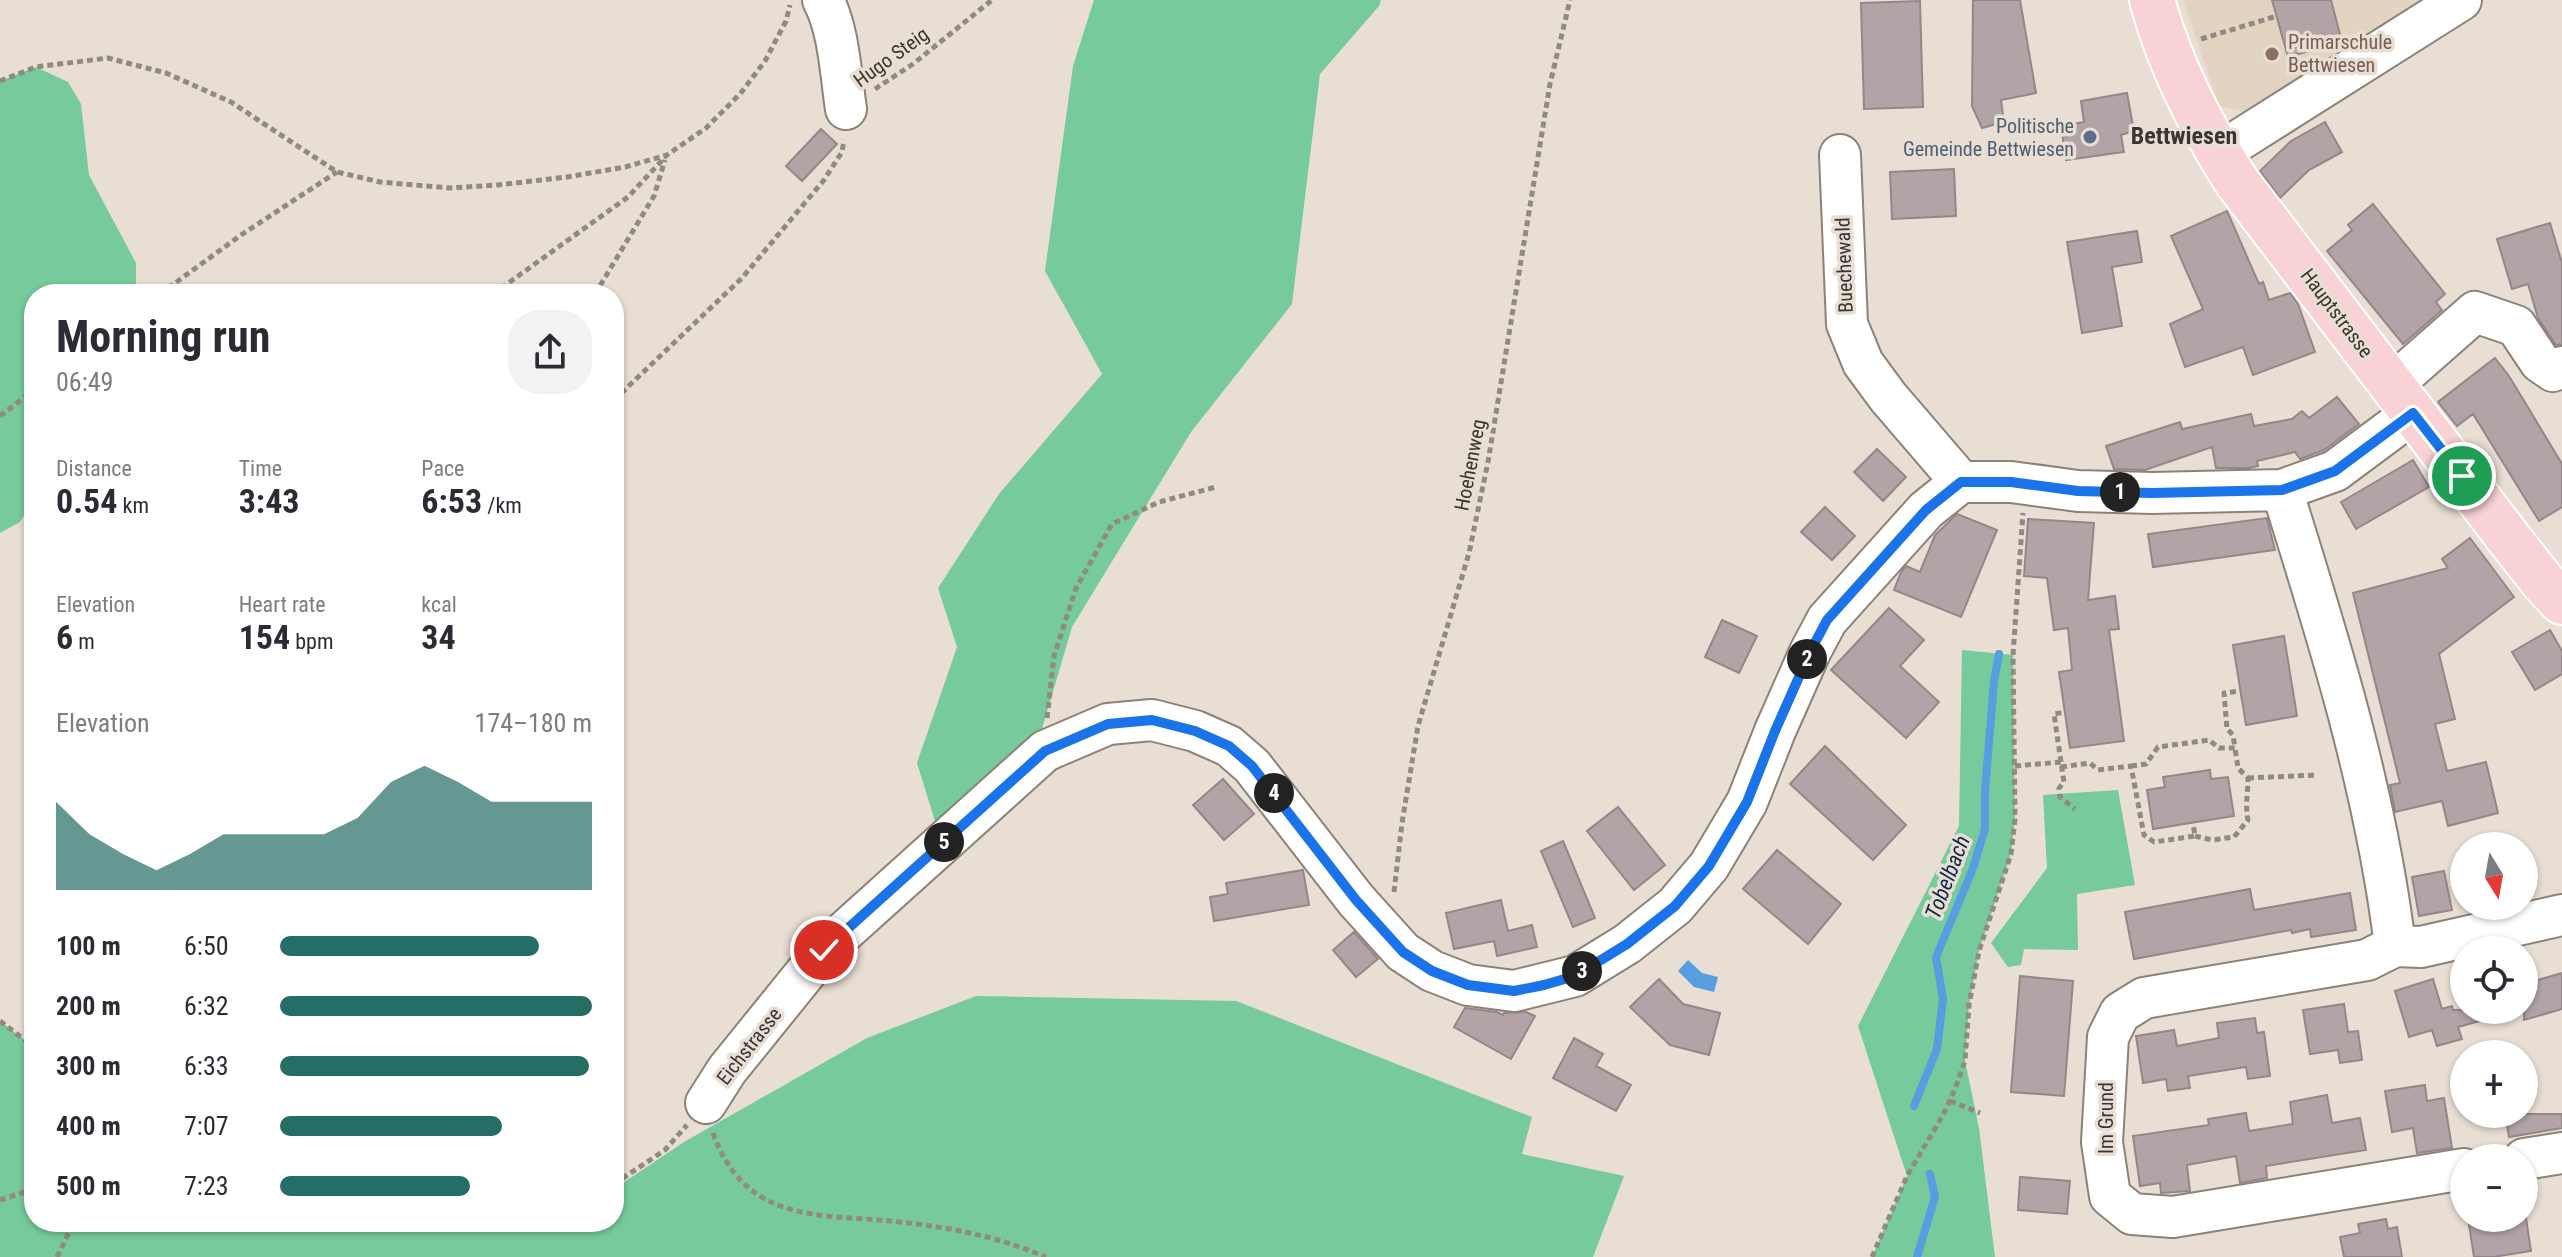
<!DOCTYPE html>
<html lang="en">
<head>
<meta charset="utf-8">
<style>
  :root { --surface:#fff; --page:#f2f2f3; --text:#2b2b33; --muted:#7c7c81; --accent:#256d65 }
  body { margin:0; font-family:"Roboto Condensed",sans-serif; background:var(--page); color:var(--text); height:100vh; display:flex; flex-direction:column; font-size:30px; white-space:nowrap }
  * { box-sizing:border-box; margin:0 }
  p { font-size:26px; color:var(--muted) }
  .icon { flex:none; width:44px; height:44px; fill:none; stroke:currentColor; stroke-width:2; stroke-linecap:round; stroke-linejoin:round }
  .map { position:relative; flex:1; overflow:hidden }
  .details { position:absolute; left:24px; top:284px; width:600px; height:948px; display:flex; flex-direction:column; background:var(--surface); border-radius:32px; box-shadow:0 2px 6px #0004 }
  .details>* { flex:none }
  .needle { width:52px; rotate:169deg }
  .fabs { position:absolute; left:2450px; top:832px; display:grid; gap:16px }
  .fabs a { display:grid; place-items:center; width:88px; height:88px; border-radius:50%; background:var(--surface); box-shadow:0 2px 6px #0004; font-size:40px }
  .pin { position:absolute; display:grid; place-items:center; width:68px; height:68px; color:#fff; margin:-34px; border:4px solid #fff; border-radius:50%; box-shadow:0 2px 8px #0007 }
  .km { position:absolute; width:40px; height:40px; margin:-20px; border-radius:50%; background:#222; color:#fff; font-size:22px; line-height:40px; text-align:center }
  .round { display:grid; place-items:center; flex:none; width:84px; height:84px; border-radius:32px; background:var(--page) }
  .overview { display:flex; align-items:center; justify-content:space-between; height:136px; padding:0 32px }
  h1 { font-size:44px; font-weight:700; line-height:60px }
  .figures { display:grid; grid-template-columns:repeat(3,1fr); gap:12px; height:136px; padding:8px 32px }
  .figures div { display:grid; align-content:center }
  .figures b { font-size:34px; font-weight:700 }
  .figures small { font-size:22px; font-weight:400 }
  .figures p { font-size:22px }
  .chart { height:224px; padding:16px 32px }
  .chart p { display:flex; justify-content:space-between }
  .chart svg { width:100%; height:144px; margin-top:8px; fill:var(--accent); opacity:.7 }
  ul { padding:0 32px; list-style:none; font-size:26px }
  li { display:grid; grid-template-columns:128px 96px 1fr; align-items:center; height:60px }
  li i { height:20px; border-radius:10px; background:var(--accent) }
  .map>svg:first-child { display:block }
</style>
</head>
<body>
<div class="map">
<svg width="2562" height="1257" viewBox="0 0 2562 1257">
  <rect width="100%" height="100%" fill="#e8ded3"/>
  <!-- built -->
  <path fill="#e3d4c2" d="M 2183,0 L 2432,0 L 2248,113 L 2219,106 Z"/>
  <!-- green -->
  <path fill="#76ca9b" d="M 1094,0 L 1381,0 L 1379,6 L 1320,74 L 1292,304 L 1191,432 L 1072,627 L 1034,756 L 940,837 L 917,763 L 957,647 L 938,588 L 999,494 L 1102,374 L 1045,271 L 1073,66 Z
    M 36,67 L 68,82 L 81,104 L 89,175 L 136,263 L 136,294 L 34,294 L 34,499 L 20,522 L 0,533 L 0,81 Z
    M 1962,650 L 2013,655 L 2015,819 L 2011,854 L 1979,951 L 1969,1005 L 1965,1061 L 1979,1128 L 1995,1257 L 1872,1257 L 1907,1176 L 1858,1026 L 1959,826 Z
    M 2118,790 L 2135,885 L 2077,894 L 2078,950 L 2024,949 L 2021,965 L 2008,967 L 1991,943 L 2047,868 L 2043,795 Z
    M 976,996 L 1236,1001 L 1532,1117 L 1522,1154 L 1624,1176 L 1593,1257 L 0,1257 L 0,1021 L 34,1047 L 34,1222 L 382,1222 L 424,1231 L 488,1229 L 523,1222 L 614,1222 L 614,1189 L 684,1142 L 867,1038 Z"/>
  <!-- water -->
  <path fill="#579ee1" d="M 1688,960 L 1702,973 L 1718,977 L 1714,992 L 1694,987 L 1678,971 Z"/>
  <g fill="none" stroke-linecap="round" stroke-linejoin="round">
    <!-- stream -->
    <path stroke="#579ee1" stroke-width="8" d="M 1914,1106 L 1937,1049 L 1943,999 L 1936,957 L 1972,871 L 1985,829 L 1985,791 L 1994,681 L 1999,654
      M 1917,1257 L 1935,1197 L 1930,1174"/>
  </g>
  <!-- building -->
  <path fill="#b2a3a7" stroke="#95868a" stroke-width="2" d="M 1973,0 L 2020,0 L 2036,93 L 2001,100 L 2004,122 L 1982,128 L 1972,106 Z
    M 2272,0 L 2331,0 L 2342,42 L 2288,57 Z
    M 1920,1 L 1923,107 L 1864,109 L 1861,3 Z
    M 2127,93 L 2134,131 L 2121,135 L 2124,152 L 2066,160 L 2061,126 L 2084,122 L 2081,101 Z
    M 2325,122 L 2342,152 L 2309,170 L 2280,198 L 2260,171 L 2291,141 Z
    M 821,129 L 837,144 L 802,181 L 786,166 Z
    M 1954,169 L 1956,216 L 1892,219 L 1890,172 Z
    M 2373,204 L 2445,294 L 2436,302 L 2442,310 L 2403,344 L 2327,251 L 2352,230 L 2348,225 Z
    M 2227,211 L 2259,284 L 2263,282 L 2269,300 L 2290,293 L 2298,304 L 2315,352 L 2253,375 L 2243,347 L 2185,367 L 2170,324 L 2203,309 L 2171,236 Z
    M 2550,223 L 2562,263 L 2562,344 L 2556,345 L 2538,318 L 2528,284 L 2512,289 L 2497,239 Z
    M 2137,231 L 2142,262 L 2112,267 L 2122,326 L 2082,333 L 2067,242 Z
    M 2495,358 L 2509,376 L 2562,464 L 2562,507 L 2539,521 L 2473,414 L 2457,426 L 2438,402 Z
    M 2337,397 L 2359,424 L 2324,450 L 2300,459 L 2295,452 L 2257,461 L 2258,466 L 2249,468 L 2216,468 L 2212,447 L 2145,470 L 2114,469 L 2106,446 L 2180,422 L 2182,429 L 2251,414 L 2254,426 L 2292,419 L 2302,411 L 2309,418 Z
    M 1877,449 L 1906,477 L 1883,501 L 1854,472 Z
    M 2413,460 L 2429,487 L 2356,529 L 2341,502 Z
    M 1825,507 L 1855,536 L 1832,560 L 1801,532 Z
    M 1957,514 L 1997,530 L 1961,617 L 1894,590 L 1901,572 L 1906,566 L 1920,572 L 1935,535 Z
    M 2267,518 L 2275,550 L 2153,567 L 2148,534 Z
    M 2028,519 L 2094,523 L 2088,600 L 2115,596 L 2119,629 L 2109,630 L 2124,741 L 2070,748 L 2059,672 L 2072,670 L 2068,628 L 2054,630 L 2047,578 L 2024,576 Z
    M 2470,538 L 2514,597 L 2439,654 L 2455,719 L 2435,724 L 2447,771 L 2486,762 L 2498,813 L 2448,826 L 2442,801 L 2395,812 L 2390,785 L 2400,783 L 2353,593 L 2448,568 L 2442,559 Z
    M 1889,608 L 1924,640 L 1900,666 L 1939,702 L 1906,738 L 1831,670 Z
    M 1722,620 L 1757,636 L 1739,673 L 1705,657 Z
    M 2550,630 L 2562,651 L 2562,674 L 2535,690 L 2512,652 Z
    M 2284,636 L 2297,716 L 2246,725 L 2233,645 Z
    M 1825,746 L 1906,825 L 1873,860 L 1790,784 Z
    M 2210,770 L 2211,779 L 2228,777 L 2234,816 L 2153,829 L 2147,790 L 2165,787 L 2163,777 Z
    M 1223,779 L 1254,814 L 1224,840 L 1193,805 Z
    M 1618,807 L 1665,865 L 1634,890 L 1587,831 Z
    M 1563,841 L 1595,918 L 1573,927 L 1541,851 Z
    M 1777,850 L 1841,904 L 1808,944 L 1743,889 Z
    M 1303,870 L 1309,905 L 1214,921 L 1210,897 L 1228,894 L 1226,883 Z
    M 2444,871 L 2452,910 L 2419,916 L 2412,877 Z
    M 2250,889 L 2254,910 L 2350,893 L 2356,930 L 2311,937 L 2310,929 L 2292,933 L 2291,930 L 2134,959 L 2125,912 Z
    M 1501,900 L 1508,931 L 1532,925 L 1537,947 L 1497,956 L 1494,941 L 1454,949 L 1446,913 Z
    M 1354,932 L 1378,959 L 1356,977 L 1333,950 Z
    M 2562,973 L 2562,1009 L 2524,1020 L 2524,984 Z
    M 2020,976 L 2073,981 L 2064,1096 L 2011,1092 Z
    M 1659,979 L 1683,1004 L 1720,1013 L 1709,1055 L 1670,1045 L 1630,1007 Z
    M 2433,979 L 2442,1009 L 2452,1006 L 2453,1010 L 2497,1010 L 2498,1016 L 2458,1027 L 2462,1039 L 2437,1046 L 2432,1030 L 2409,1037 L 2395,991 Z
    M 2344,1004 L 2348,1032 L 2358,1031 L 2362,1060 L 2340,1063 L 2338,1050 L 2310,1054 L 2303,1010 Z
    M 1465,1008 L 1497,1012 L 1503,1015 L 1504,1013 L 1526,1012 L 1535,1016 L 1511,1059 L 1454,1027 Z
    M 2255,1018 L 2257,1033 L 2264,1032 L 2270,1076 L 2248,1079 L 2246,1067 L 2188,1076 L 2190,1088 L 2168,1091 L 2166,1079 L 2143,1083 L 2136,1036 L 2174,1030 L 2177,1046 L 2219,1038 L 2217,1023 Z
    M 1574,1038 L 1603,1054 L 1596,1066 L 1631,1085 L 1616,1111 L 1553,1078 Z
    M 2425,1085 L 2427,1101 L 2444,1098 L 2452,1148 L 2417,1153 L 2413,1128 L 2392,1132 L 2385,1091 Z
    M 2327,1095 L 2332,1123 L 2360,1118 L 2366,1150 L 2266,1166 L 2267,1178 L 2240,1183 L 2236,1156 L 2187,1165 L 2190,1191 L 2161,1193 L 2160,1183 L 2140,1186 L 2133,1136 L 2209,1125 L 2208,1119 L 2246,1113 L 2249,1131 L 2293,1124 L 2290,1102 Z
    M 2505,1114 L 2562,1114 L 2562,1128 L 2509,1137 Z
    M 2020,1177 L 2070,1181 L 2067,1214 L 2018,1210 Z
    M 2468,1218 L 2526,1218 L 2531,1251 L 2493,1257 L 2474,1257 Z
    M 2386,1219 L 2388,1229 L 2397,1227 L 2402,1257 L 2344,1257 L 2340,1237 L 2360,1233 L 2358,1224 Z"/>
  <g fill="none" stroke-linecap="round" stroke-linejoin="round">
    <defs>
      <path id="minor" d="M 823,0 C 839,29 841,77 846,109
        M 2219,153 L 2461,0
        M 1840,155 L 1847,324 L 1863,363 L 1888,397 L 1961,482
        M 2392,385 L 2475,312 L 2516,326 L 2540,362 L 2553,371 L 2562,367
        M 2282,490 C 2329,640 2376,790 2395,946 L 2367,960 L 2144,998 L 2120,1013 L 2108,1037 L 2102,1142 L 2110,1196 L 2132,1214 L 2173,1217 L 2464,1169
        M 2395,946 L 2421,947 L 2562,915
        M 706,1103 L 727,1070 L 824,950 L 1045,751 L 1108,724 L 1152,720 L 1195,731 L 1229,746 L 1252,766 L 1356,900 L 1403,952 L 1432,971 L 1468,985 L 1514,991 L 1575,976 L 1627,944 L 1675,906 L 1709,866 L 1747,802 L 1775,731 L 1810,652 L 1827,620 L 1926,510 L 1961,482 L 2011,482 L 2078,491 L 2152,493 L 2282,490 L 2335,471 L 2413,413
        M 2524,1159 L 2562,1153"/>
      <path id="major" d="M 2152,0 C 2170,66 2200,124 2237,182 L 2510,540 L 2543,582 L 2562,602"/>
    </defs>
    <!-- minor casing -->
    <use href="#minor" stroke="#8c8278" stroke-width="44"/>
    <!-- major casing -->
    <use href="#major" stroke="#fff" stroke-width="48"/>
    <!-- path -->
    <path stroke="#908a82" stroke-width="5" stroke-dasharray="6 4" stroke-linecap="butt" d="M 2201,39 L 2277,16
      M 0,81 L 36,67 L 108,58 L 166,73 L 231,102 L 337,172 L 380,182 L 450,188 L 498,185 L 567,177 L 625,167 L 667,155 L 706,128 L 740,94 L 765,61 L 786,21 L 790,5
      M 875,89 L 913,64 L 992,0
      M 160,294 L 241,235 L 337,172
      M 493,294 L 628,197 L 666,156
      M 595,294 L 654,196 L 665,160
      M 614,400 L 742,278 L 824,180 L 842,152 L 844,140
      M 0,416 L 34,390
      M 1047,718 L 1054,656 L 1076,588 L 1112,524 L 1159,502 L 1216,487
      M 2061,762 L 2054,714 L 2065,712
      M 2015,766 L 2061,762 L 2064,782 L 2059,788 L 2060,797 L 2075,809
      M 2131,766 L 2146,764 L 2158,747 L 2209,740 L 2219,748 L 2235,748 L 2233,735 L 2227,729 L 2224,693 L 2241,691
      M 2061,767 L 2090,763 L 2098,770 L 2131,766 L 2144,835 L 2154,842 L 2195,836 L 2193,823
      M 2248,778 L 2317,775
      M 2195,836 L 2212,840 L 2234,837 L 2248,820 C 2245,804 2248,794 2248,778 L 2238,768 L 2235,748
      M 1394,892 L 1402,823 L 1418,726 L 1469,553 L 1488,462 L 1550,84 L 1570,0
      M 0,1021 L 34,1047
      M 1950,1101 L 1980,1113
      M 713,1133 C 723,1161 738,1184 765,1199 C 801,1219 851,1217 891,1221 C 948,1227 993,1235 1046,1257
      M 614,1184 L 665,1150 L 687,1125
      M 0,1200 L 34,1189
      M 419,1222 L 435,1225 L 496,1222
      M 57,1257 L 74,1222
      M 1872,1257 L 1907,1176 L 1943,1115 L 1955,1089 L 1965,1061 L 1969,1005 L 1979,951 L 2011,854 L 2015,819 L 2013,655 L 2023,513"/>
    <!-- minor -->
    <use href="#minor" stroke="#fff" stroke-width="40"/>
    <!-- major -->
    <use href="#major" stroke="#f8d2d4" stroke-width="44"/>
  </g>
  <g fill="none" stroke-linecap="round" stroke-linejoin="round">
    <defs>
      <path id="route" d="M 824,950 L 1045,751 L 1108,724 L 1152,720 L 1195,731 L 1229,746 L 1252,766 L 1356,900 L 1403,952 L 1432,971 L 1468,985 L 1514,991 L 1544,985 L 1575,976 L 1627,944 L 1675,906 L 1709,866 L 1747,802 L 1775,731 L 1810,652 L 1827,620 L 1926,510 L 1961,482 L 2011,482 L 2078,491 L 2152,493 L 2282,490 L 2335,471 L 2413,413 L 2462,476"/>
    </defs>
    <!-- route casing -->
    <use href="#route" stroke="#fff" stroke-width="16"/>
    <!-- route -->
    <use href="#route" stroke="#1a73e8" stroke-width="10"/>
  </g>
  <!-- markers -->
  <circle fill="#8d6e63" stroke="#e8ded3" stroke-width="3" cx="2272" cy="54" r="8"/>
  <circle fill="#5c6f8a" stroke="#e8ded3" stroke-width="3" cx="2090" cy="137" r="8"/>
  <g text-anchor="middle" stroke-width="7" stroke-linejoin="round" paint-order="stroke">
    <!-- education labels -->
    <g font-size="20" fill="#785e54" stroke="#e8ded3" text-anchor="start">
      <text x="2288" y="49">Primarschule<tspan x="2288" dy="23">Bettwiesen</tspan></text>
    </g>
    <!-- street labels -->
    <g font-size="20" fill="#393631" stroke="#e8ded3">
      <text transform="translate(891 57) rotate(-36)" y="7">Hugo Steig</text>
      <text transform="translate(1844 265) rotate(-92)" y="7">Buechewald</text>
      <text transform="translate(2337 313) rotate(53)" y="7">Hauptstrasse</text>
      <text transform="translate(1470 465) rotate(-79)" y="7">Hoehenweg</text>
      <text transform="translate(749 1046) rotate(-52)" y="7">Eichstrasse</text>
      <text transform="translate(2106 1118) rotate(-90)" y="7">Im Grund</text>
    </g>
    <!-- service labels -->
    <g font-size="20" fill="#4e5e75" stroke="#e8ded3" text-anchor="end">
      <text x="2074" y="133">Politische<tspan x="2074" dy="23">Gemeinde Bettwiesen</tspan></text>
    </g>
    <!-- water labels -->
    <g font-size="22" font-style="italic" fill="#0d2b46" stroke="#e8ded3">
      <text transform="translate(1947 877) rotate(-69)" y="8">Tobelbach</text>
    </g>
    <!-- quarter labels -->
    <g font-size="24" font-weight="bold" fill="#393631" stroke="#e8ded3">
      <text x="2184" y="144">Bettwiesen</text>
    </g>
  </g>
</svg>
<div class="fabs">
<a><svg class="needle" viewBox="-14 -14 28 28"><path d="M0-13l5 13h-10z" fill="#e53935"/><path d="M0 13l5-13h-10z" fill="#7c7c81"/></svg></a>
<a><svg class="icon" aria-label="locate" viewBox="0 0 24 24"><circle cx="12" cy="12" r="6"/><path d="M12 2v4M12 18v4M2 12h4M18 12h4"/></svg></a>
<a>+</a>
<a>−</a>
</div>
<div class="pin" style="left:2462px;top:476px;background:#1e9e55"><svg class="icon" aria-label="arrive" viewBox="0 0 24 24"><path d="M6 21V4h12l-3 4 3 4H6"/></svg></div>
<div class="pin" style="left:824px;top:950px;background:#d93025"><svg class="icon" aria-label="check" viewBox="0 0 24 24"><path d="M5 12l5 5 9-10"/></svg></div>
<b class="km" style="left:2120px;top:492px">1</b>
<b class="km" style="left:1807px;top:659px">2</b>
<b class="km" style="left:1582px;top:971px">3</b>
<b class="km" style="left:1274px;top:793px">4</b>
<b class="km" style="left:944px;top:842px">5</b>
<section class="details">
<div class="overview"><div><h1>Morning run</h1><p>06:49</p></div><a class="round"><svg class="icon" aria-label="share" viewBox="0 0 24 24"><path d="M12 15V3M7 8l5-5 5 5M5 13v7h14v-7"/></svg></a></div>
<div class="figures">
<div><p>Distance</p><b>0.54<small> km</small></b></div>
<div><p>Time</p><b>3:43</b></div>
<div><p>Pace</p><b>6:53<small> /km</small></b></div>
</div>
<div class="figures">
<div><p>Elevation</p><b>6<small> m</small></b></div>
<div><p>Heart rate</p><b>154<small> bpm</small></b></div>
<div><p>kcal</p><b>34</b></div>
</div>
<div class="chart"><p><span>Elevation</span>174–180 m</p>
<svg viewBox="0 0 160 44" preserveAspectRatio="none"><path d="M0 44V17L10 27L20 33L30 38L40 33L50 27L60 27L70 27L80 27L90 22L100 11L110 6L120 11L130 17L140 17L150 17L160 17V44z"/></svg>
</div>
<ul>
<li><b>100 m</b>6:50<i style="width:83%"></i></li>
<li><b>200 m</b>6:32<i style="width:100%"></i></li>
<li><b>300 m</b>6:33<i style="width:99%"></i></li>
<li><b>400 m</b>7:07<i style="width:71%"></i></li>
<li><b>500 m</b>7:23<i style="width:61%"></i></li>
</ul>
</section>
</div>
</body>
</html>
